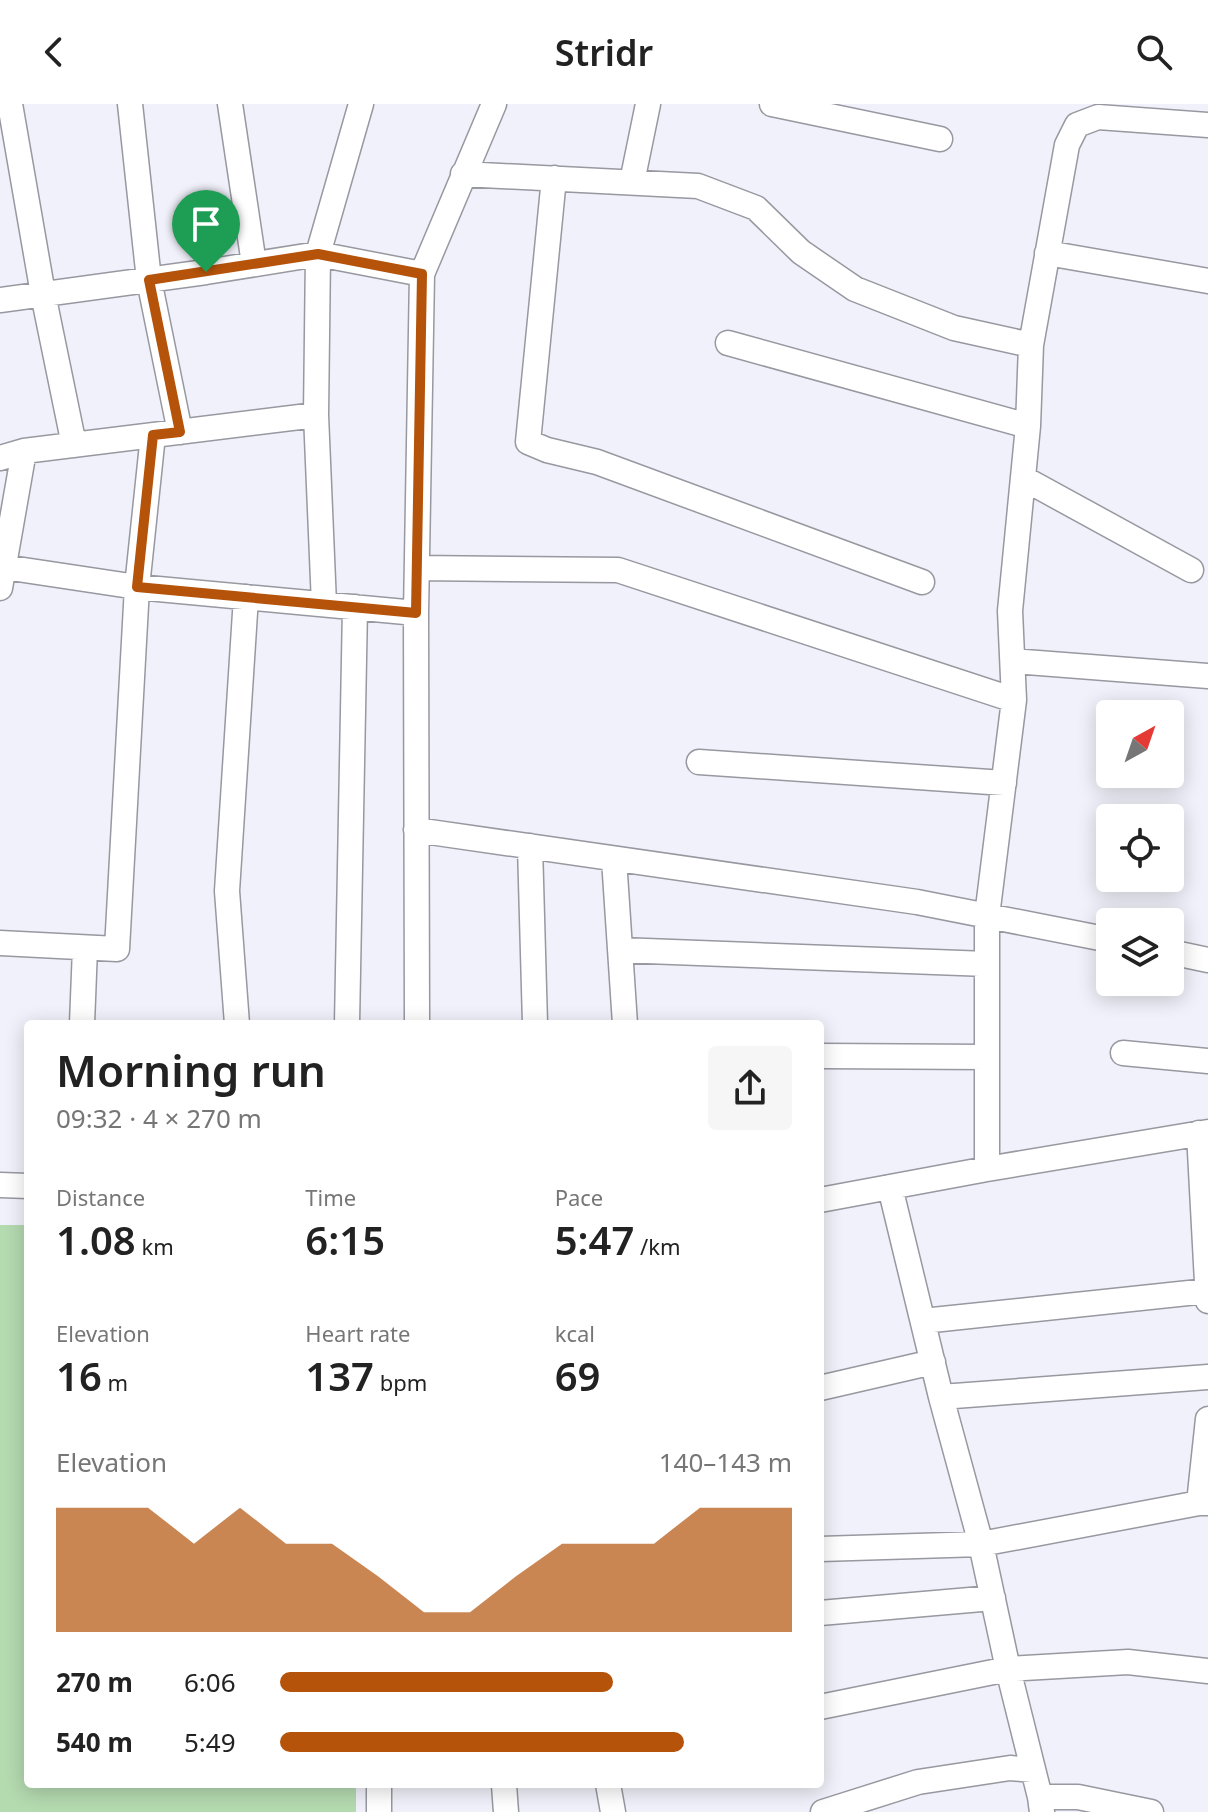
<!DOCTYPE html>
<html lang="en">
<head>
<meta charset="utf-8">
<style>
  :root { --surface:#fff; --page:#f6f6f6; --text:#222; --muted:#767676; --accent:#b45309 }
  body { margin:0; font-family:"Noto Sans",sans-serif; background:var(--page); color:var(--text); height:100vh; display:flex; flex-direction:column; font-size:30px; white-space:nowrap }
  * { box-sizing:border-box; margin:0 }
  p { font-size:26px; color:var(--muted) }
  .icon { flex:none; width:44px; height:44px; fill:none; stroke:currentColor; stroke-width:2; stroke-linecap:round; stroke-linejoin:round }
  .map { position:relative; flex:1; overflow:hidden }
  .panel { position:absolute; left:24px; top:916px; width:800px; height:768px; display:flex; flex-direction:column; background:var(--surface); border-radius:8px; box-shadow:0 4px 20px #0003 }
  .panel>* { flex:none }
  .needle { width:52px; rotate:40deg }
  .buttons { position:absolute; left:1096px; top:596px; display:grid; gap:16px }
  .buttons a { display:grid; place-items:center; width:88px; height:88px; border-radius:8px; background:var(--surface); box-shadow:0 4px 20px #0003; font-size:40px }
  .pin { position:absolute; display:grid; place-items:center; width:68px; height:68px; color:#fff; margin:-82px -34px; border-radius:50% 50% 50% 0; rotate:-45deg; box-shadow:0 0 8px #0007 }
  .pin .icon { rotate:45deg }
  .round { display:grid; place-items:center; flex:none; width:84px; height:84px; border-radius:8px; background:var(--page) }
  .summary { display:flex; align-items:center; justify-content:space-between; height:136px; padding:0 32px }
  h1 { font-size:44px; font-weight:600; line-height:60px }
  .figures { display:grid; grid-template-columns:repeat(3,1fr); gap:12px; height:136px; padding:8px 32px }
  .figures div { display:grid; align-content:center }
  .figures b { font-size:40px; font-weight:600 }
  .figures small { font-size:22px; font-weight:400 }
  .figures p { font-size:22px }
  .chart { height:224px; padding:16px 32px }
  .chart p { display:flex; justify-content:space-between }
  .chart svg { width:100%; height:144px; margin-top:8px; fill:var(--accent); opacity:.7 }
  ul { padding:0 32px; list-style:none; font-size:26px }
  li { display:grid; grid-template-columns:128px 96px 1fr; align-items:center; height:60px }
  li i { height:20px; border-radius:10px; background:var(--accent) }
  header { display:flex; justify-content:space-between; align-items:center; height:104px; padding:0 32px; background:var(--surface); font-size:36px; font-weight:600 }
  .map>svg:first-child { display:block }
</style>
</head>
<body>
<header><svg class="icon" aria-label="back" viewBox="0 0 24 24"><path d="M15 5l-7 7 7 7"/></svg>Stridr<svg class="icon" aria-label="search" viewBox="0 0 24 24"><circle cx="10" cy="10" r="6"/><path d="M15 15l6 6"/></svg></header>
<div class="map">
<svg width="1208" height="1708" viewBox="0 0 1208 1708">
  <rect width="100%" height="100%" fill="#f0f1fa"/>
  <!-- green -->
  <path fill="#b4dab0" d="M 0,1121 L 28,1121 L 28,1680 L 356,1680 L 356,1708 L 0,1708 Z"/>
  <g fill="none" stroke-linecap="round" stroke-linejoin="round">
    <defs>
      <path id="minor" d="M 10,0 L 43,190 L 74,341
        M 130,0 L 149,176 L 180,328
        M 230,0 L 254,160
        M 772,0 L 940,35
        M 463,70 L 698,82 L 756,104 L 801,148 L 855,185 L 954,224 L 1031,241
        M 554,74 L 528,338 L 547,346 L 597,358 L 922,478
        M 632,78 L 648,0
        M 1047,149 L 1208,177
        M 0,196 L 206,168 L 318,150 L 422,170
        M 728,239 L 1028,322
        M 0,354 L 24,347 L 316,311
        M 1023,374 L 1191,466
        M 4,463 L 137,483 L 416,509
        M 417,464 L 618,466 L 1014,596
        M 0,484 L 24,347
        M 324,500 L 316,311 L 318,150 L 361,0
        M 1013,557 L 1208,572
        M 699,658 L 1004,679
        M 416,726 L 917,798 L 1110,836
        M 530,742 L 535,920
        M 614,755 L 625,920
        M 0,839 L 117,845 L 137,483 L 153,331
        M 620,846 L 987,860
        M 1170,848 L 1208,856
        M 82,920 L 85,844
        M 237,920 L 227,787 L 246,493
        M 347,920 L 355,503
        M 417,920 L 416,509 L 422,170 L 494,0
        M 1123,949 L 1208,957
        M 820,952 L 987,953
        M 1199,1029 L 1208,1197
        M 987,1065 L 987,812 L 1014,596 L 1010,507 L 1028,322 L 1031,241 L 1067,41 L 1077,21 L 1098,13 L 1208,21
        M 0,1081 L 28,1082
        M 890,1083 L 941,1293 L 981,1440 L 1008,1565 L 1040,1693 L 1042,1708
        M 820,1096 L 987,1065 L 1208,1028
        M 923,1217 L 1208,1187
        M 820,1284 L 933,1258
        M 941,1293 L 1208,1273
        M 1199,1399 L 1208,1315
        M 820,1445 L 981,1440 L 1199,1399 L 1208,1399
        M 820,1509 L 993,1494
        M 820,1603 L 1008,1565 L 1128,1558 L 1208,1567
        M 608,1680 L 613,1708
        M 504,1681 L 506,1708
        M 1040,1693 L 1078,1693 L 1151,1708
        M 379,1708 L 379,1680
        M 823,1708 L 918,1678 L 1010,1664 L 1032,1666"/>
    </defs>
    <!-- minor casing -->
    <use href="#minor" stroke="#9798a0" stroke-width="27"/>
    <!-- minor -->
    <use href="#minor" stroke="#fff" stroke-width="24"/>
  </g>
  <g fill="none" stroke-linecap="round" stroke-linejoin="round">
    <defs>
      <path id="route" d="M 318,150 L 422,170 L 416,509 L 137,483 L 153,331 L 180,328 L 149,176 Z"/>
    </defs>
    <!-- route casing -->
    <use href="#route" stroke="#fff" stroke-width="16"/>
    <!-- route -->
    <use href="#route" stroke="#b45309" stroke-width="10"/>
  </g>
</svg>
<div class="buttons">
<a><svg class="needle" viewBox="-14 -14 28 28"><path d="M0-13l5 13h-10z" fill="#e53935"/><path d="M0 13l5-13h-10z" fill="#767676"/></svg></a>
<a><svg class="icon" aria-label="locate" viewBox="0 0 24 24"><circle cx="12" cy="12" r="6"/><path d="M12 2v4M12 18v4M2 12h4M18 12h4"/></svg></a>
<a><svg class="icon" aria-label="layers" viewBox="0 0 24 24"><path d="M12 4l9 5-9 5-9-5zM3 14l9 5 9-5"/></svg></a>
</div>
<div class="pin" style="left:206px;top:168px;background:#1e9e55"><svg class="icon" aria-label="arrive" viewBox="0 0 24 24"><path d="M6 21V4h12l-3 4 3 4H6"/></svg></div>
<section class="panel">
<div class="summary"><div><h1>Morning run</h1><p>09:32 · 4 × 270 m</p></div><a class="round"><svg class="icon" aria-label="share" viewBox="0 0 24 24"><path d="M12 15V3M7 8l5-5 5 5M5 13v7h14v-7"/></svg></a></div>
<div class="figures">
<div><p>Distance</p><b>1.08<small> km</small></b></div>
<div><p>Time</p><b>6:15</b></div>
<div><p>Pace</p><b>5:47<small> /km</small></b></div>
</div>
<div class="figures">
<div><p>Elevation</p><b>16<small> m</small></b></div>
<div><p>Heart rate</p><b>137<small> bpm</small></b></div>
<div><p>kcal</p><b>69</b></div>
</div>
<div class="chart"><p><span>Elevation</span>140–143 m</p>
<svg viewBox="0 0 160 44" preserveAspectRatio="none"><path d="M0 44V6L10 6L20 6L30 17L40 6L50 17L60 17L70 27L80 38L90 38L100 27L110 17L120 17L130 17L140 6L150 6L160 6V44z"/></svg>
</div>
<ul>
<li><b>270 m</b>6:06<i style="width:65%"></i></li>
<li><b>540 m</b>5:49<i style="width:79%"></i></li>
</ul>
</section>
</div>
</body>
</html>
